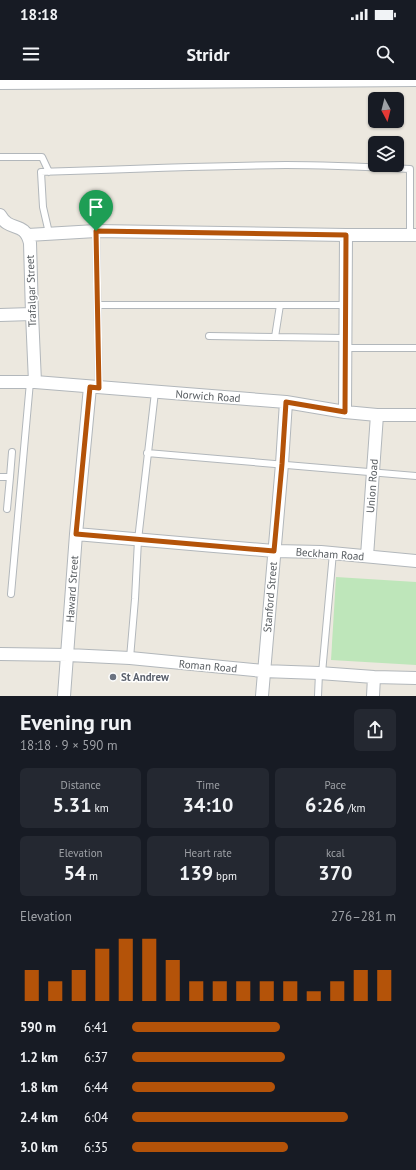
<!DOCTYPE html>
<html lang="en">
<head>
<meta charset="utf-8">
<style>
  :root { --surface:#171b24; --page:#242831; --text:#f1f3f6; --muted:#9ea1a6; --accent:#b45309 }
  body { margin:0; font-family:"PT Sans",sans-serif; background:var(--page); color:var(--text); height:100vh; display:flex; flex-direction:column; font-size:15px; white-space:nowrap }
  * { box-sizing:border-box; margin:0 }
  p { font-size:13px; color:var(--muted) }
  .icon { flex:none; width:22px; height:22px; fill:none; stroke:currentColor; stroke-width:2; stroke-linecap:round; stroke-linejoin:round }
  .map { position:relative; height:616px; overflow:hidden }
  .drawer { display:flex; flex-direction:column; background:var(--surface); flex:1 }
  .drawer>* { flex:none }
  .needle { width:26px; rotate:173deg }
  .fabs { position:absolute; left:368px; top:12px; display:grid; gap:8px }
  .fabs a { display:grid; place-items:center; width:36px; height:36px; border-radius:6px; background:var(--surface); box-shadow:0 1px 3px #0004; font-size:20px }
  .pin { position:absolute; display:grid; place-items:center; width:34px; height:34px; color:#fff; margin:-41px -17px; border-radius:50% 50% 50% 0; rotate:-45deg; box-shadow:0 0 4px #0007 }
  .pin .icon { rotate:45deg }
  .round { display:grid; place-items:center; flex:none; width:42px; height:42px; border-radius:6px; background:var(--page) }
  .overview { display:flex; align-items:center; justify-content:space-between; height:68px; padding:0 20px }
  h1 { font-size:22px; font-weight:700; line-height:30px }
  .stats { display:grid; grid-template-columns:repeat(3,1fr); gap:6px; height:68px; padding:4px 20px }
  .stats div { display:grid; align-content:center; border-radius:6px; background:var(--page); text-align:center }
  .stats b { font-size:20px; font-weight:700 }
  .stats small { font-size:11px; font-weight:400 }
  .stats p { font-size:11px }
  .chart { height:112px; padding:8px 20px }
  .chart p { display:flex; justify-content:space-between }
  .chart svg { width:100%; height:72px; margin-top:4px; stroke:var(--accent); stroke-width:6 }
  ul { padding:0 20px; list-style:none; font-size:13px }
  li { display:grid; grid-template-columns:64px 48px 1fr; align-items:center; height:30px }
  li i { height:10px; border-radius:5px; background:var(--accent) }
  .status { display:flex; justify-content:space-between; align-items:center; height:28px; padding:0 20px; background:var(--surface); direction:ltr }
  .status svg { height:11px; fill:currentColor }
  header { display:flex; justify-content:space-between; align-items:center; height:52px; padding:0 20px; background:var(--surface); font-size:18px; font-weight:700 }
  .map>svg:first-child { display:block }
</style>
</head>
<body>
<div class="status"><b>18:18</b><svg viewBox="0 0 49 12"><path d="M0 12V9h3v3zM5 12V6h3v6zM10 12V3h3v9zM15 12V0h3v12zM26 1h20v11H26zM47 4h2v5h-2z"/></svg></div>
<header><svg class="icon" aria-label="menu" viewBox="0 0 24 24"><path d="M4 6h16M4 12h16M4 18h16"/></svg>Stridr<svg class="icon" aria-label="search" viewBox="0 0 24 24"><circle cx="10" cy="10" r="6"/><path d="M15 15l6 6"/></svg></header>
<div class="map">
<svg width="416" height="616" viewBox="0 0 416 616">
  <rect width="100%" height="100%" fill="#ece8df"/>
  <!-- green -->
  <path fill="#bee6ba" d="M 336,497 L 416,502 L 416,585 L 331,580 Z"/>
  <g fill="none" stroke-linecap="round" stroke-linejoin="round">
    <defs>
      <path id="lane" d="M 0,77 L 42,77 L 49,92
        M 96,151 L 99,308
        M 49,153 L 43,127 L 41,92 C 123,89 204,86 286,85 C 327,85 369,87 410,89 L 410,155
        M 98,225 L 345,225
        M 209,256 L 275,257 L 280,225
        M 275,257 L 345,258
        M 345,268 L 416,268
        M 147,373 L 416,396
        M 0,397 L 10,397 L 7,429
        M 10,397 L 12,372
        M 11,514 L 30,302
        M 130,578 L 135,519 L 138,460 L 155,312
        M 322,593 L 333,473
        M 318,616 L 319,593"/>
      <path id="street" d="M 0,3 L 416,0
        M 0,135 C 10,153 24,140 30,163 L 32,234 L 35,302
        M 28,155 L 96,151 L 346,155 L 416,155
        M 0,235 L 32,234
        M 0,302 L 35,302 L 286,322 L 345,332 L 377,335 L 416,335
        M 345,332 L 346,155
        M 76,454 L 214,466 L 274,471 L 321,472 L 416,481
        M 367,476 L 377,335
        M 0,574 L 68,575 L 130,578 L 263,591 L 319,593 L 374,597 L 416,598
        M 64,616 L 76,454 L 90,307
        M 262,616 L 282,384 L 286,322
        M 373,616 L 374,597"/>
    </defs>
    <!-- lane casing -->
    <use href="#lane" stroke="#b2b7bb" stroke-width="8"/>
    <!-- street casing -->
    <use href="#street" stroke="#b2b7bb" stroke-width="14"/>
    <!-- lane -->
    <use href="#lane" stroke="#fff" stroke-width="6"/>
    <!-- street -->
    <use href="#street" stroke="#fff" stroke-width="12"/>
  </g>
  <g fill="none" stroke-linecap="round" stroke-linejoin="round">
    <defs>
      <path id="route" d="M 96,151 L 346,155 L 345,332 L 286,322 L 282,384 L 274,471 L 76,454 L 90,307 L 99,308 Z"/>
    </defs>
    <!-- route casing -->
    <use href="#route" stroke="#fff" stroke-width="8"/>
    <!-- route -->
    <use href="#route" stroke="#b45309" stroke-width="5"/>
  </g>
  <!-- markers -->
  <circle fill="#6b7280" stroke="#fff" stroke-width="1.5" cx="113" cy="597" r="4"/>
  <g text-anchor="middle" stroke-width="3" stroke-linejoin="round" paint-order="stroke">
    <!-- street labels -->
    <g font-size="11" fill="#585d61" stroke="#fff">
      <text transform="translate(31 211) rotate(-92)" y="4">Trafalgar Street</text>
      <text transform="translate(208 316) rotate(4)" y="4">Norwich Road</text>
      <text transform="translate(372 406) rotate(-86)" y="4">Union Road</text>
      <text transform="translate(330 474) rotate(4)" y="4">Beckham Road</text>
      <text transform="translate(72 509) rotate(-86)" y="4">Haward Street</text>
      <text transform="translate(270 517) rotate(-85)" y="4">Stanford Street</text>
      <text transform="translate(208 586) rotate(5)" y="4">Roman Road</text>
    </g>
    <!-- worship labels -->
    <g font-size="11" font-weight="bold" fill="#5b616d" stroke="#fff" text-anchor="start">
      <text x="121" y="601">St Andrew</text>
    </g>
  </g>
</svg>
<div class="fabs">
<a><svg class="needle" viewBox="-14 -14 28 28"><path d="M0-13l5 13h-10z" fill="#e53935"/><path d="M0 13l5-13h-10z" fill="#9ea1a6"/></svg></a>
<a><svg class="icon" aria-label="layers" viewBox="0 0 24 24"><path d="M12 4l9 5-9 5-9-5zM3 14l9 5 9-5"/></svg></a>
</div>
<div class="pin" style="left:96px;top:151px;background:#1e9e55"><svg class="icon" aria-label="arrive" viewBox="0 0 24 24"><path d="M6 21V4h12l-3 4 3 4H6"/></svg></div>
</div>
<section class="drawer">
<div class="overview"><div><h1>Evening run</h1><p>18:18 · 9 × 590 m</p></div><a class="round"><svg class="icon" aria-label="share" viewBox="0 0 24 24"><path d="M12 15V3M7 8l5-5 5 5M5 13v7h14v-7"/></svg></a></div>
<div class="stats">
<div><p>Distance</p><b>5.31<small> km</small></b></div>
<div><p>Time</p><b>34:10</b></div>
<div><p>Pace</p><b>6:26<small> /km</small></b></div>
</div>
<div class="stats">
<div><p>Elevation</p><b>54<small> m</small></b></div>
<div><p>Heart rate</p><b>139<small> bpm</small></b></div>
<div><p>kcal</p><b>370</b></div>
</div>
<div class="chart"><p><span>Elevation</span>276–281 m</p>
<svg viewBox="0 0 160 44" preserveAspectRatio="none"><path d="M5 44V25M15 44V32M25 44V25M35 44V12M45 44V6M55 44V6M65 44V19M75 44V32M85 44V32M95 44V32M105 44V32M115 44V32M125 44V38M135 44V32M145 44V25M155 44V25"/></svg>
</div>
<ul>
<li><b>590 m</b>6:41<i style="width:56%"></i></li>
<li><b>1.2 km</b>6:37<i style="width:58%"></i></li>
<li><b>1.8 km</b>6:44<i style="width:54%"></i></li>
<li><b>2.4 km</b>6:04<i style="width:82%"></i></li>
<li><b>3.0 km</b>6:35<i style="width:59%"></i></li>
</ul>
</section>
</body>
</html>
